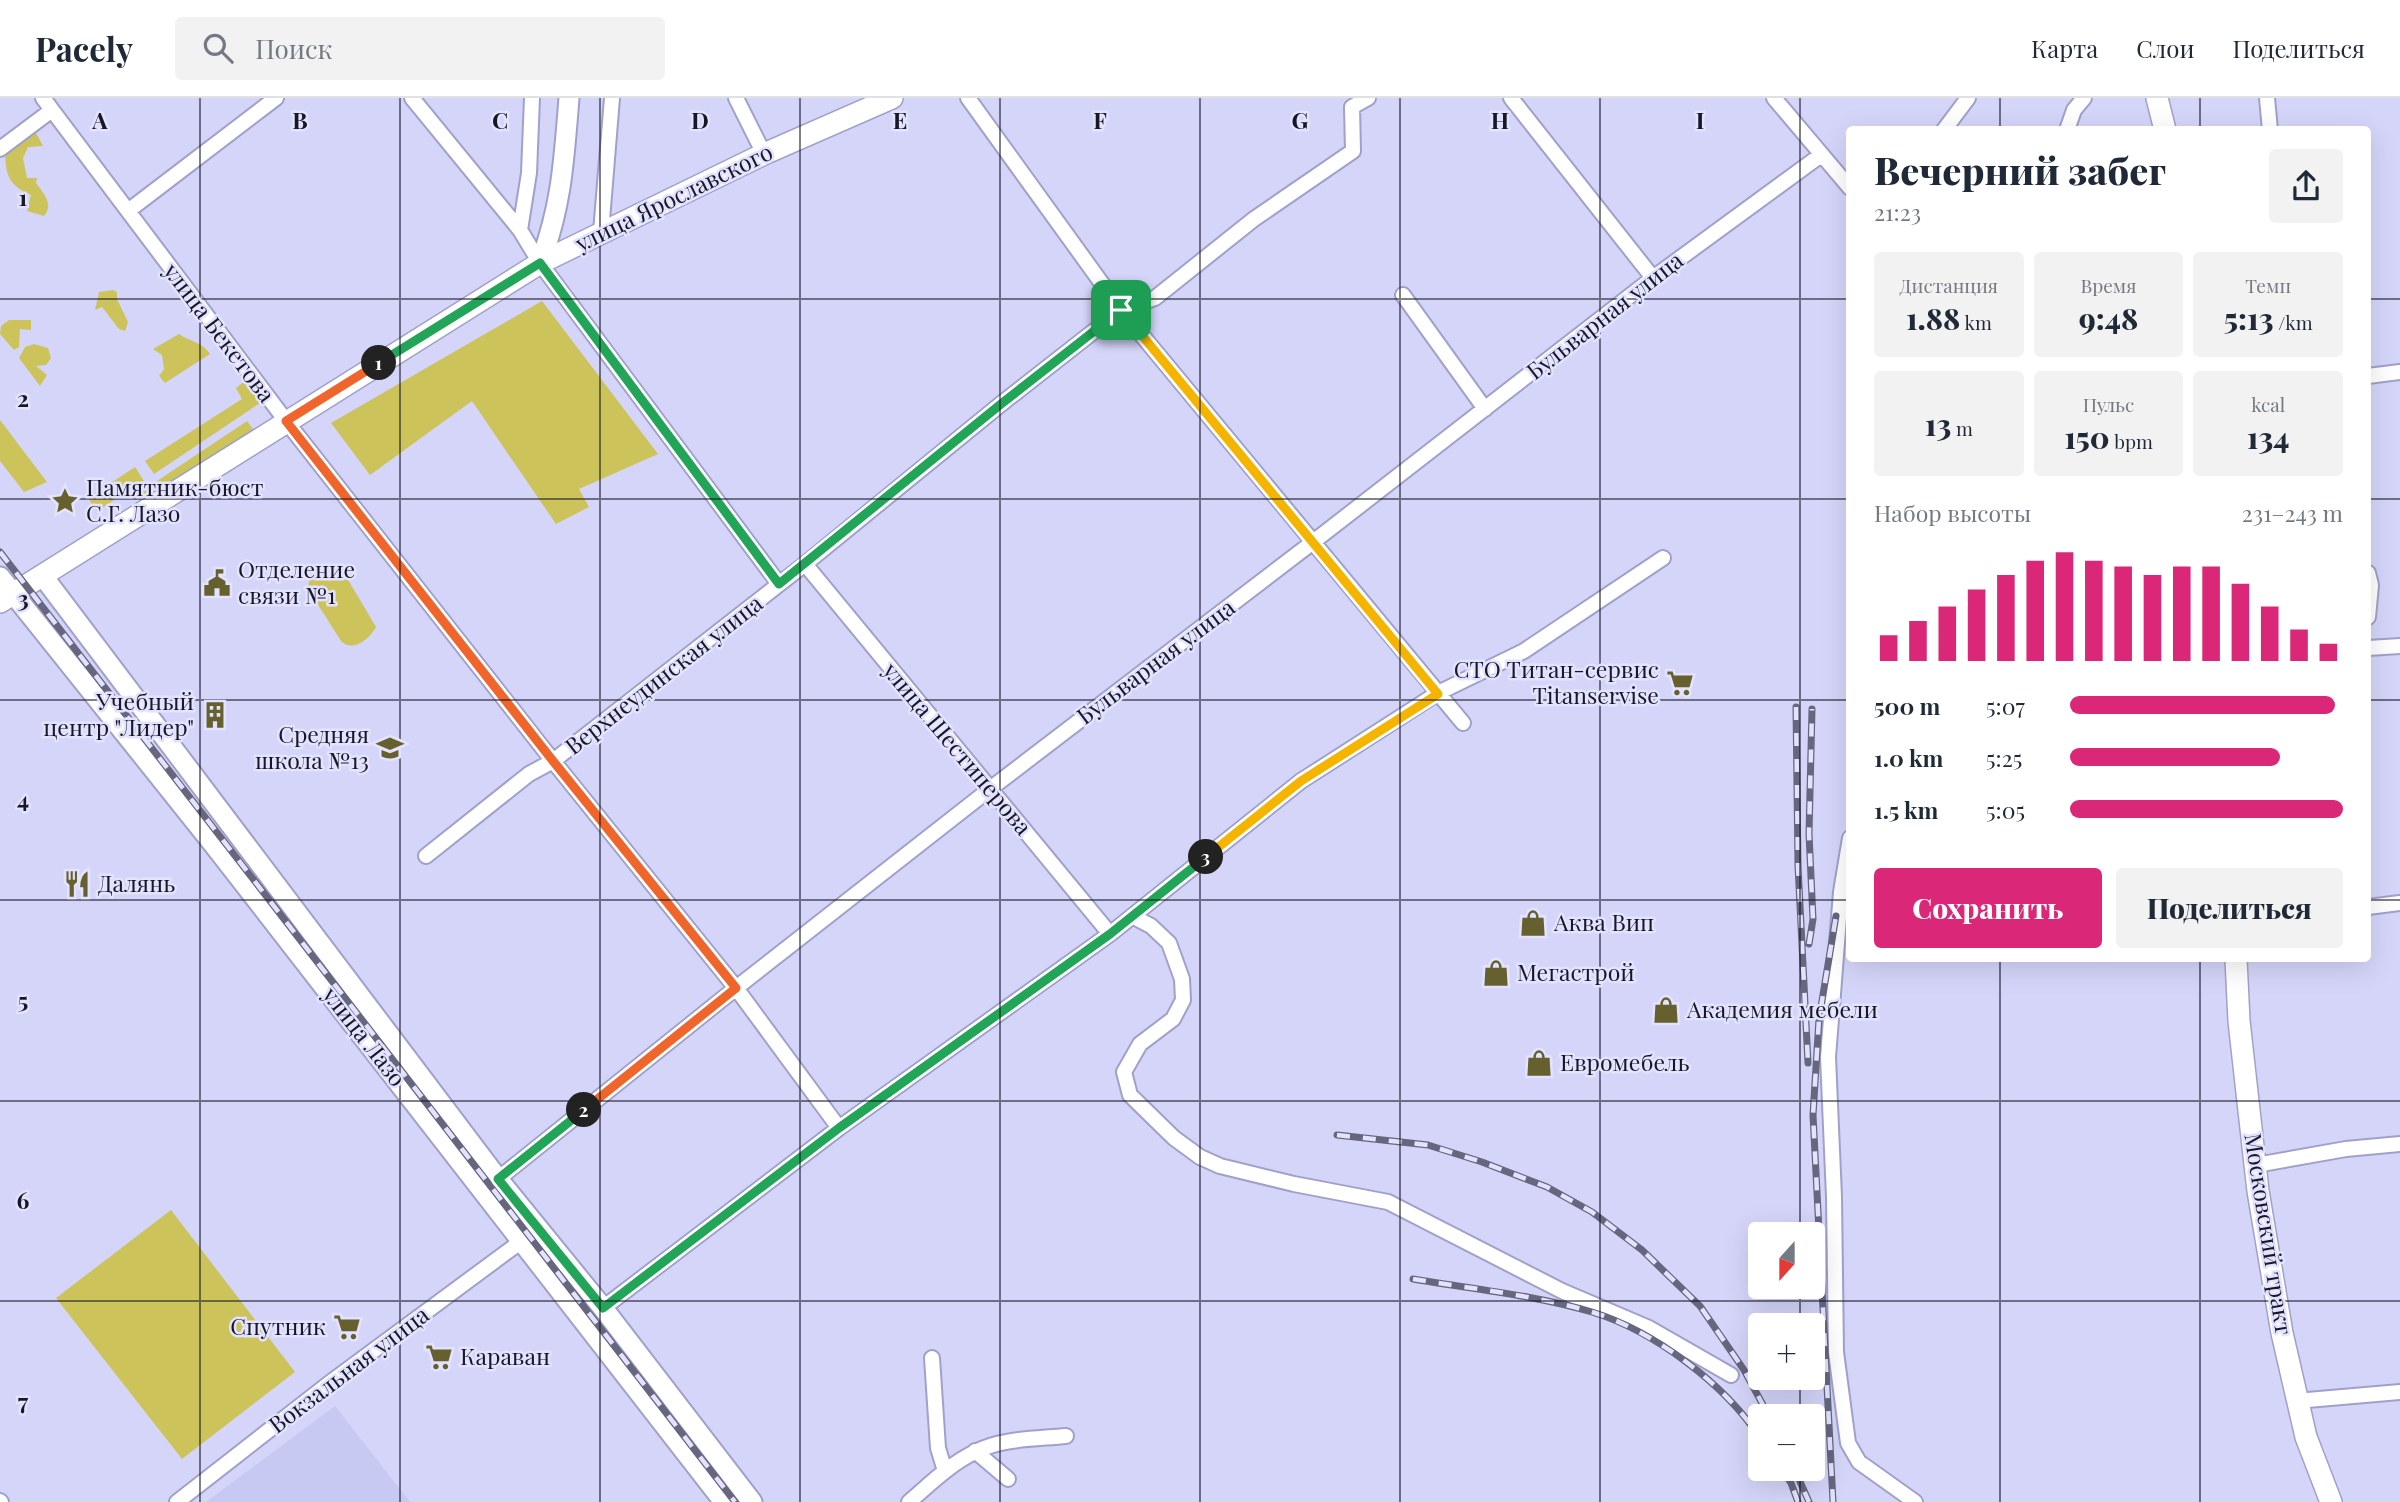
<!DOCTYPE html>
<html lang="ru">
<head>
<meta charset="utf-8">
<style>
  :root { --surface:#fff; --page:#f2f2f3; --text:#1f2937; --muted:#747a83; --line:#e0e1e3; --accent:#db2777 }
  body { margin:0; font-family:"Playfair Display",serif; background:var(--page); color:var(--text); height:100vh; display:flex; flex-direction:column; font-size:26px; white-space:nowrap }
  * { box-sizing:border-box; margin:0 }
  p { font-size:23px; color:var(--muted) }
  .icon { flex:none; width:38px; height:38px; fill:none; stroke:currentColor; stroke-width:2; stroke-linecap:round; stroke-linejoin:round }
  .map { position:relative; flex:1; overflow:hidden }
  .panel { position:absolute; left:1846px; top:28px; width:525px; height:836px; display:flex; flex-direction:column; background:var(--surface); border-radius:7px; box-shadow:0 7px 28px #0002 }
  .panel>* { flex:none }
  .needle { width:46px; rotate:201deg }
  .buttons { position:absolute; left:1748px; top:1124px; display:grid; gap:14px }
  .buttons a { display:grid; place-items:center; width:77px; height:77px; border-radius:7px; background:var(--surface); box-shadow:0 7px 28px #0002; font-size:35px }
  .pin { position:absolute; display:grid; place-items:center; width:60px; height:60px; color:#fff; margin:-30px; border-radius:14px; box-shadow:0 4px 10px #0006 }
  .km { position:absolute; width:35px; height:35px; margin:-18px; border-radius:50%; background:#222; color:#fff; font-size:19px; line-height:35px; text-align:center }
  .round { display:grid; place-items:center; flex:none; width:74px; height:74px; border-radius:7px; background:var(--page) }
  .headline { display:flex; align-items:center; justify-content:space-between; height:119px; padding:0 28px }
  h1 { font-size:38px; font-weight:800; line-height:52px }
  .figures { display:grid; grid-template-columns:repeat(3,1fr); gap:10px; height:119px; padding:7px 28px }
  .figures div { display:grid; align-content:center; border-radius:7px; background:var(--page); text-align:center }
  .figures b { font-size:30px; font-weight:800 }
  .figures small { font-size:19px; font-weight:400 }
  .figures p { font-size:19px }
  .chart { height:196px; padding:14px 28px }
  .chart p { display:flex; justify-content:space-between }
  .chart svg { width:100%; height:126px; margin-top:7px; stroke:var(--accent); stroke-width:6 }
  .button { display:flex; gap:14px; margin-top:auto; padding:14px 28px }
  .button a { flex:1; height:80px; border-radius:7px; background:var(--accent); color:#fff; font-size:28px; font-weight:800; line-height:80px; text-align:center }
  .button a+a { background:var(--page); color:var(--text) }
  ul { padding:0 28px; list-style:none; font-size:23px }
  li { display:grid; grid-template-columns:112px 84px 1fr; align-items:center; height:52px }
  li i { height:18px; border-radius:9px; background:var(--accent) }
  header { display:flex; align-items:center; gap:42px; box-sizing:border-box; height:98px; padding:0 35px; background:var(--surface); border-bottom:2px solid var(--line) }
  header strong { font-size:33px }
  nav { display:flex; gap:38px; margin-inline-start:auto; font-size:24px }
  .search { width:490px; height:63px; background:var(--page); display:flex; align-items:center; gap:18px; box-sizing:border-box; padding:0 24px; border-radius:7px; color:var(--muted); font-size:26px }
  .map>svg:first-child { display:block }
</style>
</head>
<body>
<header>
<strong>Pacely</strong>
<div class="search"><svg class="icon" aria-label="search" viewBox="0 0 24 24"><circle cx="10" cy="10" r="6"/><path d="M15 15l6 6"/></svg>Поиск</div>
<nav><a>Карта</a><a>Слои</a><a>Поделиться</a></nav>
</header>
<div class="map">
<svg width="2400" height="1404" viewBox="0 0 2400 1404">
  <rect width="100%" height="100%" fill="#d4d5f9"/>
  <!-- built -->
  <path fill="#c8c9f3" d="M 335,1308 L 410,1404 L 206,1404 Z"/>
  <!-- green -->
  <path fill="#ccc35a" d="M 36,35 L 43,48 L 28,49 L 23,60 L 27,80 L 37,80 L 36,85 C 44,96 54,106 44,118 L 27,113 L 31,97 C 7,86 6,77 5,52 L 17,38 Z
    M 113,192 L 117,194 L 117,201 L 128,224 L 125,233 L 119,231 L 102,209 L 95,212 L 99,194 Z
    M 542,203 L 658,356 L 579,391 L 589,409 L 556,426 L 472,303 L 370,377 L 331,325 Z
    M 9,222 L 31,222 L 31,232 L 20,231 L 19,249 L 14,252 L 0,236 L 1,228 Z
    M 179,236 C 192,245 201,243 210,256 L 165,285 L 159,278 L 164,271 L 162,257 L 153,251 Z
    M 34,246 L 48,250 L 51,260 L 46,267 L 36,268 L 47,277 L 40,288 L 19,260 L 25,249 Z
    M 245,283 L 260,305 L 154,376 L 145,363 L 242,301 L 236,290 Z
    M 0,322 L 47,384 L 24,394 L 0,363 Z
    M 247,323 L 255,334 L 140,402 L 136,397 Z
    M 135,369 L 144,383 L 97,413 L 88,400 Z
    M 331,468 L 338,468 L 344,475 L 376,529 C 370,541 352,555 341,543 L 308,491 L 309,482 Z
    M 171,1112 L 295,1274 L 182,1361 L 56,1200 Z"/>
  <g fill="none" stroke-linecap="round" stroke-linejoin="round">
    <defs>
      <path id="street" d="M 43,0 L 286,323 L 553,663 L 736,890 L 839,1030
        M 412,0 L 520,132 L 540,165 L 779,486
        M 736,0 L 764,56
        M 968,0 L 1121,212 L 1463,625
        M 1511,0 L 1653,180
        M 1774,0 L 1850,90
        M 2267,0 L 2270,32
        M 1944,32 L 1968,0
        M 2067,32 L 2074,12 L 2084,0
        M 0,51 L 52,12
        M 128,113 L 276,0
        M 520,132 L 529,75 L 532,0
        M 601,134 L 612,0
        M 1403,197 L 1485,311
        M 2368,278 L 2400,274
        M 805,466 L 1110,836
        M 2368,475 L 2371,487 L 2368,519
        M 2368,550 L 2400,548
        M 1850,740 L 1841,794 L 1828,959 L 1834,1099 L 1836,1254 L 1848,1345 L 1859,1364 L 1915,1404
        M 426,758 L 529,676 L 553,663 L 805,466 L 1001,306 L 1121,212 L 1155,200 L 1254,121 L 1353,53 L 1352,9 L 1368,0
        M 2368,809 L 2400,805
        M 1132,818 L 1151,828 L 1169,845 L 1182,881 L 1183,902 L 1173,921 L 1140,946 L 1124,974 L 1130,997 L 1174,1040 L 1200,1059 L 1220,1068 L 1294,1086 L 1388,1104 L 1562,1193 L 1649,1230 L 1731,1277
        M 2256,1067 L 2346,1051 L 2400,1046
        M 498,1081 L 736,890 L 990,691 L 1313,444 L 1653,180 L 1821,57
        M 603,1210 L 839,1030 L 1110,836 L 1301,683 L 1438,595 L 1524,553 L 1663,460
        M 932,1260 L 938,1350 L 945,1373
        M 2296,1303 L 2400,1294
        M 975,1353 L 1008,1381
        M 0,1403 L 1,1404
        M 177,1404 L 327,1287 L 523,1142
        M 909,1404 C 930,1386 950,1366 975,1354 C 1002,1340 1036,1341 1066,1338"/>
      <path id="secondary" d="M 540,165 C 562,107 564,61 569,0
        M 42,477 L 498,1081 L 603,1210 L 752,1404
        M 0,479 L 214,747 L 724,1404"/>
      <path id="primary" d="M 2157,0 L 2165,32
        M 0,504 L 540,165 L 764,56 L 892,0
        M 2236,861 L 2239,923 L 2258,1093 L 2282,1235 L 2306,1339 L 2331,1404"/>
    </defs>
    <!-- street casing -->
    <use href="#street" stroke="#a0a1cb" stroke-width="18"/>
    <!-- secondary casing -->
    <use href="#secondary" stroke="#a0a1cb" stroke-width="23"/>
    <!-- primary casing -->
    <use href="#primary" stroke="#a0a1cb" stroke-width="24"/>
    <!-- street -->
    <use href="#street" stroke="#fff" stroke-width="14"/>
    <!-- secondary -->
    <use href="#secondary" stroke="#fff" stroke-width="19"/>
    <!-- primary -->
    <use href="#primary" stroke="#fff" stroke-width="21"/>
    <defs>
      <path id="rail" d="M 0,454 L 735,1404
        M 1796,609 L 1798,768 L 1808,965
        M 1809,846 L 1813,821 L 1809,736 L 1812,611
        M 1337,1037 L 1428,1047 L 1482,1064 L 1547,1089 L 1592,1114 L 1642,1152 L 1700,1208 L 1744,1272 L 1769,1318
        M 1413,1181 C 1473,1191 1534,1197 1592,1214 C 1654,1233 1725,1286 1760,1340
        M 1781,1370 L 1791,1385 L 1798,1404
        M 1794,1370 L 1809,1404
        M 1833,1404 L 1813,1017 L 1819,921 L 1836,818"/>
    </defs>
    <!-- rail casing -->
    <use href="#rail" stroke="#66677f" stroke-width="7"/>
    <!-- rail -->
    <use href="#rail" stroke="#e3e3ff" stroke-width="4.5" stroke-dasharray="13" stroke-linecap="butt"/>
  </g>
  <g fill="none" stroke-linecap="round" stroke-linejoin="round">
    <defs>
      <path id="split-1" d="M 379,265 L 540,165 L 779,486 L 1001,306 L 1121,212"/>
      <path id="split-2" d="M 379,265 L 286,323 L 553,663 L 736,890 L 584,1012"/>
      <path id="split-3" d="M 584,1012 L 498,1081 L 603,1210 L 839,1030 L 1110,836 L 1206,759"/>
      <path id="split-4" d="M 1121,212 L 1438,596 L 1301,683 L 1206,759"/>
    </defs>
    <!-- split-1 casing -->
    <use href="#split-1" stroke="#fff" stroke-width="14"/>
    <!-- split-2 casing -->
    <use href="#split-2" stroke="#fff" stroke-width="14"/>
    <!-- split-3 casing -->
    <use href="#split-3" stroke="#fff" stroke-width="14"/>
    <!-- split-4 casing -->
    <use href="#split-4" stroke="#fff" stroke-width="14"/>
    <!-- split-1 -->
    <use href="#split-1" stroke="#22a559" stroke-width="9"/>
    <!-- split-2 -->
    <use href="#split-2" stroke="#f0652b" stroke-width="9"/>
    <!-- split-3 -->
    <use href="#split-3" stroke="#22a559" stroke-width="9"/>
    <!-- split-4 -->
    <use href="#split-4" stroke="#f5b400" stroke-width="9"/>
  </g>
  <!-- grid -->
  <path fill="none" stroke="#171726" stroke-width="2" stroke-opacity="0.55" d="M 200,0 L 200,1404M 400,0 L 400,1404M 600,0 L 600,1404M 800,0 L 800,1404M 1000,0 L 1000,1404M 1200,0 L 1200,1404M 1400,0 L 1400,1404M 1600,0 L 1600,1404M 1800,0 L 1800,1136M 2000,0 L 2000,32M 2200,0 L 2200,32M 0,201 L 1850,201M 2368,201 L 2400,201M 0,401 L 1850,401M 2368,401 L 2400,401M 0,602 L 1850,602M 2368,602 L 2400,602M 0,802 L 1850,802M 2368,802 L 2400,802M 2000,861 L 2000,1404M 2200,861 L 2200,1404M 0,1003 L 2400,1003M 1800,1188 L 1800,1227M 0,1203 L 2400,1203M 1800,1279 L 1800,1318M 1800,1370 L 1800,1404"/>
  <!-- icons -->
  <defs>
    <symbol id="sight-bare" viewBox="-9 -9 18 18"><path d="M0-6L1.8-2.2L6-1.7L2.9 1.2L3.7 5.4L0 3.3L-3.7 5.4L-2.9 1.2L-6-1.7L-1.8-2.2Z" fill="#65602d" stroke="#e3e3ff" stroke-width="2.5" paint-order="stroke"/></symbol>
    <symbol id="civic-bare" viewBox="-9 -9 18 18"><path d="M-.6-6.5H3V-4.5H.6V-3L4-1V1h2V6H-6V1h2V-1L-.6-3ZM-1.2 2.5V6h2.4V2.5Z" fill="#65602d" stroke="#e3e3ff" stroke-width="2.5" paint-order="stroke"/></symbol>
    <symbol id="supermarket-bare" viewBox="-9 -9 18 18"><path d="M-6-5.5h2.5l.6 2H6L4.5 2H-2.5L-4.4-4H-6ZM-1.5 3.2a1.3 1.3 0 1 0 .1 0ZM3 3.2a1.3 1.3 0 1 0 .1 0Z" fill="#65602d" stroke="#e3e3ff" stroke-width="2.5" paint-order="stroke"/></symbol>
    <symbol id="building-bare" viewBox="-9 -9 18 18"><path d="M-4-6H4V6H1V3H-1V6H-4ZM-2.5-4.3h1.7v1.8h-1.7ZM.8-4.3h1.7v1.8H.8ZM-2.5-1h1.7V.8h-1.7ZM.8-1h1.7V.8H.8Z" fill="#65602d" stroke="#e3e3ff" stroke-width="2.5" paint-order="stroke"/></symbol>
    <symbol id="school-bare" viewBox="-9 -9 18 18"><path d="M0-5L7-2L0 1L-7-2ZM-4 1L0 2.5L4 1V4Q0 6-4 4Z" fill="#65602d" stroke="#e3e3ff" stroke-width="2.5" paint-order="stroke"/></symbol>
    <symbol id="restaurant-bare" viewBox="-9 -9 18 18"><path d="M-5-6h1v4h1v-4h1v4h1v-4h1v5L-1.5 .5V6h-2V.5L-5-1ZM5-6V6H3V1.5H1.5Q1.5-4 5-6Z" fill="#65602d" stroke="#e3e3ff" stroke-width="2.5" paint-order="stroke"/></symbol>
    <symbol id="shop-bare" viewBox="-9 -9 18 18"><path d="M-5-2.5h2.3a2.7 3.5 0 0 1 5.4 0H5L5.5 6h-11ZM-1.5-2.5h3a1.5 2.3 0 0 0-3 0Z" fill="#65602d" stroke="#e3e3ff" stroke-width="2.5" paint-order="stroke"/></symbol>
  </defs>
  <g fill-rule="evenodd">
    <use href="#sight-bare" x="46" y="384" width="38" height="38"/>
    <use href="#civic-bare" x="198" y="466" width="38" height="38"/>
    <use href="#supermarket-bare" x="1661" y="566" width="38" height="38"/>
    <use href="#building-bare" x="196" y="598" width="38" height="38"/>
    <use href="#school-bare" x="371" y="631" width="38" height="38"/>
    <use href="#restaurant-bare" x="58" y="767" width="38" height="38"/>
    <use href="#shop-bare" x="1514" y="806" width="38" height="38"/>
    <use href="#shop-bare" x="1477" y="856" width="38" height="38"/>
    <use href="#shop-bare" x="1647" y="893" width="38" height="38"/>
    <use href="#shop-bare" x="1520" y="946" width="38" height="38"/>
    <use href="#supermarket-bare" x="328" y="1210" width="38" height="38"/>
    <use href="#supermarket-bare" x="420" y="1240" width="38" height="38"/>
  </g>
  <g text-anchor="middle" stroke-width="5" stroke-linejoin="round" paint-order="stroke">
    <!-- street labels -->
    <g font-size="23" fill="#171726" stroke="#e3e3ff">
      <text transform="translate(674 100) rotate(-26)" y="8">улица Ярославского</text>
      <text transform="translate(1605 218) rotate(-38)" y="8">Бульварная улица</text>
      <text transform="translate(219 235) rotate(53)" y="8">улица Бекетова</text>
      <text transform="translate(1156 564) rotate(-37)" y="8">Бульварная улица</text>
      <text transform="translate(664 577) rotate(-38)" y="8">Верхнеудинская улица</text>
      <text transform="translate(957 651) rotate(50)" y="8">улица Шестиперова</text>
      <text transform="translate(364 939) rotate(52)" y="8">улица Лазо</text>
      <text transform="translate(2268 1136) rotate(81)" y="8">Московский тракт</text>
      <text transform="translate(349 1272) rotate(-37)" y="8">Вокзальная улица</text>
    </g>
    <!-- poi labels -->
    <g font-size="23" fill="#171726" stroke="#e3e3ff" text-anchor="start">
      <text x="86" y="398">Памятник-бюст<tspan x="86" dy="26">С.Г. Лазо</tspan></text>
      <text x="238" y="480">Отделение<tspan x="238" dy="26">связи №1</tspan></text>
      <text x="1659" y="580" text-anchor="end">СТО Титан-сервис<tspan x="1659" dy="26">Titanservise</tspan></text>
      <text x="194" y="612" text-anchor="end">Учебный<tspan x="194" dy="26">центр "Лидер"</tspan></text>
      <text x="369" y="645" text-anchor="end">Средняя<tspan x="369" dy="26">школа №13</tspan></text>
      <text x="98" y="794">Далянь</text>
      <text x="1554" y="833">Аква Вип</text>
      <text x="1517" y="883">Мегастрой</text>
      <text x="1687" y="920">Академия мебели</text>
      <text x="1560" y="973">Евромебель</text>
      <text x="326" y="1237" text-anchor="end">Спутник</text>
      <text x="460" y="1267">Караван</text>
    </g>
  </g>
  <g font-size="23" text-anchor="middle" font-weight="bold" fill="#171726" stroke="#e3e3ff" stroke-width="5" stroke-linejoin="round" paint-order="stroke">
    <text x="100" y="31">A</text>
    <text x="300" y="31">B</text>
    <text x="500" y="31">C</text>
    <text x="700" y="31">D</text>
    <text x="900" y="31">E</text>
    <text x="1100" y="31">F</text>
    <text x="1300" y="31">G</text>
    <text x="1500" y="31">H</text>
    <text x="1700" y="31">I</text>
    <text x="23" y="108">1</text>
    <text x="23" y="309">2</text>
    <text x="23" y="509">3</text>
    <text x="23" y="710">4</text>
    <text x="23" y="911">5</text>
    <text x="23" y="1111">6</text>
    <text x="23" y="1312">7</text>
  </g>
</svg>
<div class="buttons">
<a><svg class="needle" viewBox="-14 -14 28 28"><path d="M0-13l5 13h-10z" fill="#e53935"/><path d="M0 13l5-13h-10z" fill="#747a83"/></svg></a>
<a>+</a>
<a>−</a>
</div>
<div class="pin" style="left:1121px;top:212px;background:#1e9e55"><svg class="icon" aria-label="arrive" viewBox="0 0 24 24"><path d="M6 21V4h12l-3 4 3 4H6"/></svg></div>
<b class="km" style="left:379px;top:265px">1</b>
<b class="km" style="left:584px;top:1012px">2</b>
<b class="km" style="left:1206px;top:759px">3</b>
<section class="panel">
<div class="headline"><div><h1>Вечерний забег</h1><p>21:23</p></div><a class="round"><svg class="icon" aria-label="share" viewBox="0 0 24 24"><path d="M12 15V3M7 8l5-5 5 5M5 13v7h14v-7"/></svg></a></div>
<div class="figures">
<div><p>Дистанция</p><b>1.88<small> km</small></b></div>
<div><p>Время</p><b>9:48</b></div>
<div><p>Темп</p><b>5:13<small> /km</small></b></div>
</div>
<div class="figures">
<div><b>13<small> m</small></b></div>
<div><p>Пульс</p><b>150<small> bpm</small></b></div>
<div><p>kcal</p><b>134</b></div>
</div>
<div class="chart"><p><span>Набор высоты</span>231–243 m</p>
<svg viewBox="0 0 160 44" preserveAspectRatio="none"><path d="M5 44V35M15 44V30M25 44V25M35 44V19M45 44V14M55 44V9M65 44V6M75 44V9M85 44V11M95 44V14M105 44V11M115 44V11M125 44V17M135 44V25M145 44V33M155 44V38"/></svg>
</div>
<ul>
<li><b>500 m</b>5:07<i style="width:97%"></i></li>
<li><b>1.0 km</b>5:25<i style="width:77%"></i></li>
<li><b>1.5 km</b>5:05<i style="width:100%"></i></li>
</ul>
<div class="button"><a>Сохранить</a><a>Поделиться</a></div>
</section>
</div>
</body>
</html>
